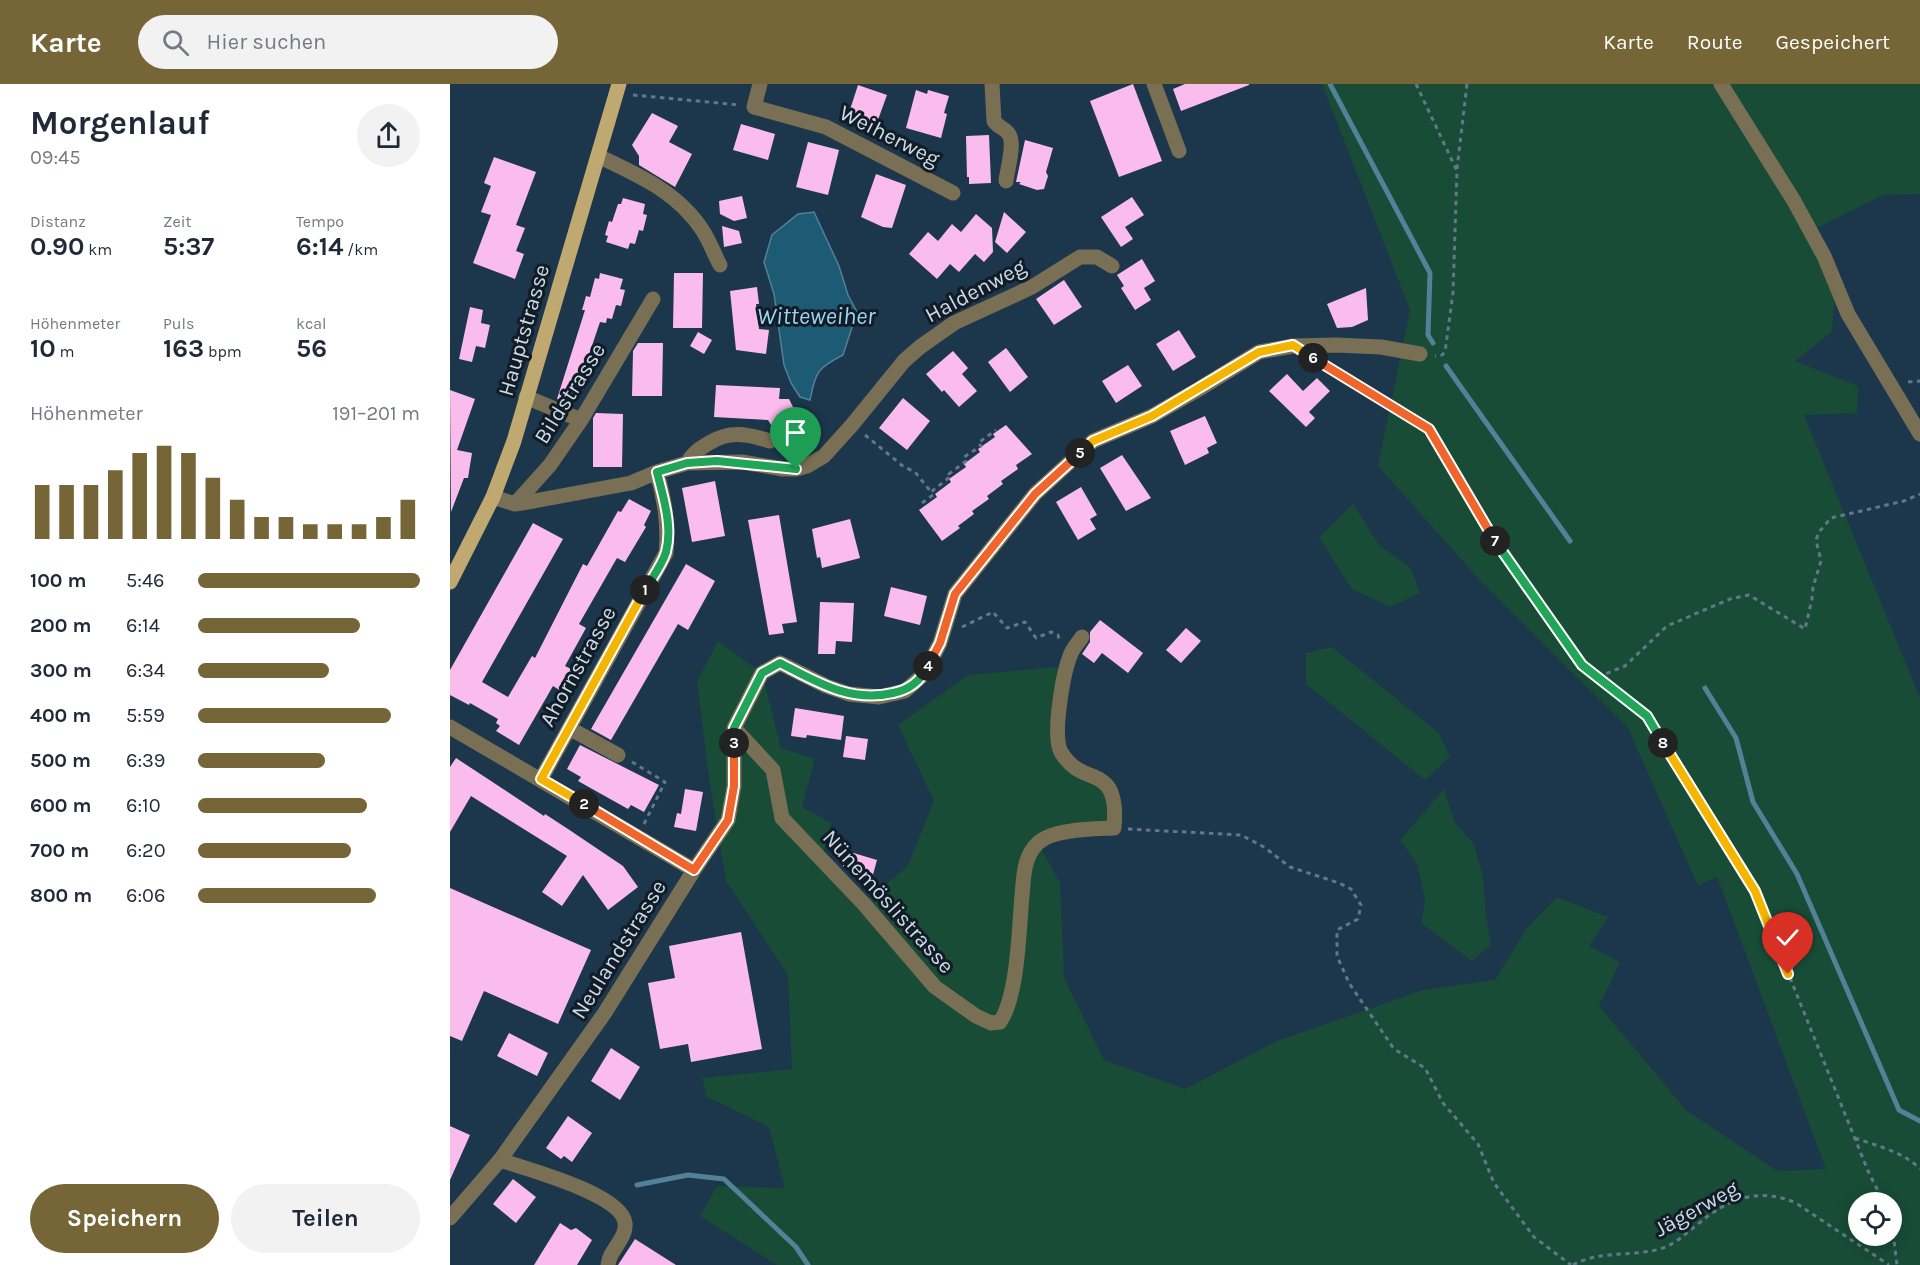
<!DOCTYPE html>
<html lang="de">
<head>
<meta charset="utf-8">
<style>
  :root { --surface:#fff; --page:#f2f2f3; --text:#1f2937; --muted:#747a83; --accent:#766536 }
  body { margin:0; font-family:Karla,sans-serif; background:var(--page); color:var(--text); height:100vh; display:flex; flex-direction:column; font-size:22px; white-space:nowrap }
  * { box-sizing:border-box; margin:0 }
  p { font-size:20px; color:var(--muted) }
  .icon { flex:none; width:33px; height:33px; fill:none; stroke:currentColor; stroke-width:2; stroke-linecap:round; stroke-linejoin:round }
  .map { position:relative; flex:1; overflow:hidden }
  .sheet { display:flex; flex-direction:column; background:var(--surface); width:450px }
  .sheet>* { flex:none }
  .controls { position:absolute; left:1398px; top:1108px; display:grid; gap:12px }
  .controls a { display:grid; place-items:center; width:54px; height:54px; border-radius:50%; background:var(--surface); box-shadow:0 3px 15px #0003; font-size:30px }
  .pin { position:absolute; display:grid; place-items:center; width:51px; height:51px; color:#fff; margin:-62px -26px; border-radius:50% 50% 50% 0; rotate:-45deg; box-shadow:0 0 6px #0007 }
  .pin .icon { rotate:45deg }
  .km { position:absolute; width:30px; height:30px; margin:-15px; border-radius:50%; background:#222; color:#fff; font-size:16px; line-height:30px; text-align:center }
  .round { display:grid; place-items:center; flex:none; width:63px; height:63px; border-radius:32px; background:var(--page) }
  .headline { display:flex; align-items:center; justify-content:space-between; height:102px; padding:0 30px }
  h1 { font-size:33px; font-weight:700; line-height:45px }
  .figures { display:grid; grid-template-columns:repeat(3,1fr); gap:9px; height:102px; padding:6px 30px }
  .figures div { display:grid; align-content:center }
  .figures b { font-size:26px; font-weight:700 }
  .figures small { font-size:16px; font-weight:400 }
  .figures p { font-size:16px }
  .chart { height:168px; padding:12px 30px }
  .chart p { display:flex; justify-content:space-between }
  .chart svg { width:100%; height:108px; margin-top:6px; stroke:var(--accent); stroke-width:6 }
  .primary-button { display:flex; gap:12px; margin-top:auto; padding:12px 30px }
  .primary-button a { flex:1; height:69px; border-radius:36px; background:var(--accent); color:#fff; font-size:24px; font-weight:700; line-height:69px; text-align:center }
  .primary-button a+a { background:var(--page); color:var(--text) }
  ul { padding:0 30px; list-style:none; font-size:20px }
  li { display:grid; grid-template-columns:96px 72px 1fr; align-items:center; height:45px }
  li i { height:15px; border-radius:8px; background:var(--accent) }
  header { display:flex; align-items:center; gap:36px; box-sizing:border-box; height:84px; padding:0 30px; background:var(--accent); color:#fff }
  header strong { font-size:28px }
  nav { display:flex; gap:33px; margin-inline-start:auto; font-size:21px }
  .search { width:420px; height:54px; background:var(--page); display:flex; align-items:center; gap:15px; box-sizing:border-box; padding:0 21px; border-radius:33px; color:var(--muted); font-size:22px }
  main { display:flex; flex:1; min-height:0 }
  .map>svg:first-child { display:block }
</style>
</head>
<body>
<header>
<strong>Karte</strong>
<div class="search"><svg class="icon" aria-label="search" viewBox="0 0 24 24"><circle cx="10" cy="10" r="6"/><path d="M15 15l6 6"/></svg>Hier suchen</div>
<nav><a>Karte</a><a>Route</a><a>Gespeichert</a></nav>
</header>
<main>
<section class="sheet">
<div class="headline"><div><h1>Morgenlauf</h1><p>09:45</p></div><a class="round"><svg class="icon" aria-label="share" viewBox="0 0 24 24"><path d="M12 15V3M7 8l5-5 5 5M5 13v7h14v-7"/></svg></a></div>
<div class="figures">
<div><p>Distanz</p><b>0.90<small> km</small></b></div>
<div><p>Zeit</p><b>5:37</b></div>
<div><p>Tempo</p><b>6:14<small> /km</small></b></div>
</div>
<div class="figures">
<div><p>Höhenmeter</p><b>10<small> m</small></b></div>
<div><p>Puls</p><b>163<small> bpm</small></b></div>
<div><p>kcal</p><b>56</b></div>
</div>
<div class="chart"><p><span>Höhenmeter</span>191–201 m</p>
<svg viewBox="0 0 160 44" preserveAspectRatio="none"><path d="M5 44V22M15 44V22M25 44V22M35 44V16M45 44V9M55 44V6M65 44V9M75 44V19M85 44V28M95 44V35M105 44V35M115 44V38M125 44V38M135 44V38M145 44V35M155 44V28"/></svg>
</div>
<ul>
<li><b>100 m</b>5:46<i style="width:100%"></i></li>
<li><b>200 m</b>6:14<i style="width:73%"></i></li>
<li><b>300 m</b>6:34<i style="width:59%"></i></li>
<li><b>400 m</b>5:59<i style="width:87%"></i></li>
<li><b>500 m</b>6:39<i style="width:57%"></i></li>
<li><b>600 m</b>6:10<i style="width:76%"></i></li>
<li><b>700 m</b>6:20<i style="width:69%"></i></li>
<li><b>800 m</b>6:06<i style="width:80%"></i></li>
</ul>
<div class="primary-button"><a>Speichern</a><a>Teilen</a></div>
</section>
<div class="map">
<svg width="1470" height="1181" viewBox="0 0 1470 1181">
  <rect width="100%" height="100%" fill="#1c364b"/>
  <!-- green -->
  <path fill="#184c36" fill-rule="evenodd" d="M 872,0 L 1470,0 L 1470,110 L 1433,111 L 1355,150 L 1386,189 L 1382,248 L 1345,277 L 1408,302 L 1407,329 L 1354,331 L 1470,614 L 1470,1181 L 327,1181 L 250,1132 L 267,1102 L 335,1104 L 319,1043 L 257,1013 L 252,994 L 342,985 L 338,891 L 276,797 L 259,694 L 247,597 L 268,557 L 312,589 L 331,664 L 365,675 L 352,723 L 381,739 L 372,775 L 413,819 L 457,783 L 484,717 L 448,641 L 518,591 L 617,582 L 610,667 L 657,700 L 664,744 L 588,759 L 610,799 L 614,893 L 654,976 L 735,1005 L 827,957 L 973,906 L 1045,896 L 1077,844 L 1107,813 L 1158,833 L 1139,862 L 1170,878 L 1149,922 L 1237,1027 L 1327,1087 L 1376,1085 L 1267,793 L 1248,802 L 1178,644 L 1034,501 L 928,382 L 960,226 ZM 1408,1119 L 1442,1119 L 1442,1152 L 1408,1152 Z
    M 903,420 L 929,461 L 961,484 L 970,509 L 940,523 L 902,505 L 869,454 Z
    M 882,563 L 989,649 L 1000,673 L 975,696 L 856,600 L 856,569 Z
    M 994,705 L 1005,739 L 1024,760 L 1033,792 L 1036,832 L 1041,861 L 1022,877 L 971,839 L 975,816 L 967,780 L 950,756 Z"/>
  <!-- water -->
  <path fill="#1d5b75" stroke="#528198" stroke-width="1.5" d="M 364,128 L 389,182 L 398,211 L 407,228 L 393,271 C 367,284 366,288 360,316 L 350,313 L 341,299 L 334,281 L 324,210 L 314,178 L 322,151 L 348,130 Z"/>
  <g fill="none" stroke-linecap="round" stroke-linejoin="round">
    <!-- stream -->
    <path stroke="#528198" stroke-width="5" d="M 880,0 L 980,189 L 978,251 L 983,259
      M 996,282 L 1120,457
      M 1255,604 L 1286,654 L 1303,718 L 1347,790 L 1449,1026 L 1470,1037
      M 187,1101 L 238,1091 L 274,1095 L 346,1163 L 358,1181"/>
  </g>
  <!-- building -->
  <path fill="#fabcec" d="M 683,0 L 712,77 L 669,93 L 640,17 Z
    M 735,0 L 799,0 L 799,1 L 731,27 L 723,5 Z
    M 408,1 L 437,11 L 425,44 L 397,35 Z
    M 466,6 L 477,10 L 478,6 L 499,12 L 494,29 L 497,30 L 491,54 L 456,44 Z
    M 202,29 L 228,42 L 219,58 L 242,70 L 225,103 L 189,81 L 189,72 L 182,61 Z
    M 291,40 L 325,50 L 318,76 L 283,66 Z
    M 539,51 L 541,99 L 519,100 L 519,93 L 517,93 L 516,52 Z
    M 575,56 L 603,64 L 596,88 L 598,92 L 594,105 L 587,106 L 569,100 L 571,98 L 566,98 Z
    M 358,58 L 389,66 L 378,111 L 346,103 Z
    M 44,73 L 86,88 L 66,141 L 75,144 L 66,167 L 74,170 L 65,195 L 23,179 L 41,131 L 31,128 L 41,102 L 34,99 Z
    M 426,90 L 456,101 L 442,144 L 433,143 L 411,133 Z
    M 292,112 L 297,134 L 284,137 L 270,130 L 269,117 Z
    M 682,113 L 694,131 L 675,143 L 683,155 L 671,163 L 651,133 Z
    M 173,114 L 195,120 L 193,130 L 197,131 L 193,147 L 189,146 L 185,160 L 180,159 L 178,165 L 156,158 L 158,152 L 155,151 L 159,137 L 162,138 L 168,120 L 171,120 Z
    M 554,128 L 576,148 L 557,169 L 545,158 Z
    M 526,130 L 542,144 L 543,168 L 534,178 L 525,170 L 509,188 L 500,180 L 487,195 L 459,170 L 478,148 L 488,157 L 502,140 L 511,148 Z
    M 272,142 L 289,147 L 292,159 L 274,163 Z
    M 692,175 L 705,197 L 694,204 L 701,216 L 685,226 L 671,204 L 674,202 L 667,191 Z
    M 150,189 L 173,195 L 170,205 L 175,206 L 171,222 L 166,221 L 162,235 L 157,234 L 156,239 L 150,238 L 122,321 L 107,315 L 135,226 L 132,226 L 136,212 L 140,213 L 145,194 L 149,195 Z
    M 224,189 L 253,189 L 252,244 L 223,244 Z
    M 614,196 L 632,223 L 604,241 L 586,215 Z
    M 307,203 L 309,220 L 306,220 L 309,245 L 319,246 L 316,270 L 286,266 L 280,207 Z
    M 916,204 L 918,236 L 902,243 L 887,244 L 877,220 Z
    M 20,223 L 33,226 L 31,239 L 40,241 L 35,264 L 26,262 L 22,278 L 9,275 Z
    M 729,246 L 746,273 L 723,287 L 706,260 Z
    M 248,248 L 262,256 L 254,270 L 240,262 Z
    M 188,259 L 213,259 L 212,312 L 182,312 L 183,267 Z
    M 556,264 L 578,293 L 560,308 L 538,278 Z
    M 503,267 L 518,284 L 512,290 L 527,307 L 509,323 L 494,306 L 492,308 L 476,290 Z
    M 678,281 L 692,302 L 666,319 L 652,297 Z
    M 837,290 L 853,307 L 867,294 L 880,307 L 859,328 L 865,334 L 856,343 L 819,307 Z
    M 266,301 L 330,304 L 329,315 L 339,315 L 356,349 L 331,362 L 329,354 L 318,336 L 264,333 Z
    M 0,306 L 25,315 L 7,366 L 22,369 L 18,394 L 14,394 L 1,428 Z
    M 453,314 L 480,337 L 457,366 L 429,344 Z
    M 146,329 L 173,330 L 172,383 L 143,383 L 143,334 Z
    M 755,332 L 767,359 L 757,364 L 759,369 L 735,381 L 720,347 Z
    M 556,341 L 582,370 L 566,381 L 568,385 L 551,397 L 553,400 L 537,412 L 539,415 L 522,427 L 524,430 L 508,442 L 510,444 L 492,457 L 469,426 L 487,413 L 485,410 L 501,398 L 499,395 L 516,383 L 514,380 L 530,368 L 528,365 L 545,353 L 543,350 Z
    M 672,371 L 701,414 L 676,427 L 650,384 Z
    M 265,397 L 275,452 L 242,458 L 232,404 Z
    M 631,403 L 647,431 L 640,435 L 646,445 L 628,456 L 606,418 Z
    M 179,415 L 201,427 L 194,441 L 196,443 L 175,478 L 167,474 L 129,540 L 136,544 L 115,582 L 123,586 L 111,607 L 103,602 L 69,661 L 46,647 L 50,642 L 46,639 L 48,635 L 20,619 L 19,621 L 0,611 L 0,586 L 83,439 L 113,455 L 32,598 L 58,613 L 82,572 L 85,574 L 133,480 L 137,482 L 168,427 L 171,428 Z
    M 329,431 L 347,538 L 332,540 L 334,549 L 319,551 L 298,436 Z
    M 400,435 L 410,474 L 372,484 L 370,473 L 367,474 L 362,445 Z
    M 236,480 L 265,497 L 238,546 L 228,540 L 161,656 L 141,645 Z
    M 441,503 L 477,512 L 470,541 L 434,532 Z
    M 370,518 L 404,519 L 402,558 L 386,557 L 385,570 L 368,570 Z
    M 650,536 L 693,569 L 678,589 L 652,569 L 644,579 L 632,570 L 640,558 L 640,548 Z
    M 736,544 L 751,557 L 731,579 L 716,566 Z
    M 345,624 L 394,632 L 391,656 L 357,651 L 356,654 L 341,652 Z
    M 396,652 L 418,655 L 415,676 L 393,673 Z
    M 130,661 L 209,701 L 194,728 L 181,721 L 178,725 L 128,697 L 131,693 L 117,685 Z
    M 6,674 L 94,732 L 95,730 L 118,745 L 173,782 L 188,803 L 158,826 L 133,791 L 112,822 L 92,808 L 117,772 L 21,712 L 0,748 L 0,683 Z
    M 235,705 L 253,708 L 246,747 L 224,743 L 227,729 L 231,730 Z
    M 397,767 L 427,776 L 421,798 L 406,794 L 408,787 L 393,782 Z
    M 0,804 L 141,866 L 108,940 L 34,907 L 12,957 L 0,952 Z
    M 291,848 L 312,965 L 241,978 L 238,960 L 210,965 L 198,899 L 225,894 L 219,862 Z
    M 59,949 L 98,969 L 87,992 L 47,972 Z
    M 161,964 L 190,983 L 170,1016 L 141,997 Z
    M 118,1032 L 142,1049 L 122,1078 L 114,1072 L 111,1075 L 96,1064 Z
    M 0,1042 L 20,1051 L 0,1096 Z
    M 63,1095 L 86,1113 L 66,1139 L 43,1120 Z
    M 110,1139 L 121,1146 L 126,1144 L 142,1156 L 127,1181 L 84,1181 Z
    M 185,1155 L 226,1181 L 168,1181 Z"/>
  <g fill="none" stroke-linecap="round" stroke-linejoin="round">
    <!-- path -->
    <path stroke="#62788a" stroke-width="3" stroke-dasharray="4.5 4.5" stroke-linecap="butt" d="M 966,0 L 1007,87 L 1003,209 L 995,268 L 992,271 L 985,272
      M 183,11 L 290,21
      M 1007,85 L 1017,0
      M 869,278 L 979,345 L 1041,451 L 1132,581 L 1197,632 L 1305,807 L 1418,1087 L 1434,1119
      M 1458,298 L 1470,297
      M 415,351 L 454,383 L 465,388 L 481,408
      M 472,419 L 483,411 L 481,408 L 501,392 L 499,390 L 516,377 L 514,373 L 531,362 L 528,359 L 546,346
      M 512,543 L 543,528 L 557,544 L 575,538 L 586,554 L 601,548 L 608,551 L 609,556
      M 1148,593 L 1175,582 L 1217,542 L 1280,515 L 1299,511 L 1355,545 L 1362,515 L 1363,503 L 1371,477 L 1366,456 L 1369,448 L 1381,434 L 1454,417 L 1470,410
      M 182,678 L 215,698 L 194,740
      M 678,745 L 791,751 L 814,763 L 840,783 L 889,799 L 901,805 L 911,821 L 908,835 L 887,846 L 887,872 L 899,899 L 944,965 L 975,984 L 993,1019 L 1028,1060 L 1044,1099 L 1084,1153 L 1121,1181
      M 1405,1054 C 1427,1062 1454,1068 1470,1085
      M 1442,1140 L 1447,1181
      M 1123,1181 C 1150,1166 1181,1173 1210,1165 C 1226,1160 1235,1150 1248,1140 C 1279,1114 1309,1103 1346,1119 L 1439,1181"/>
    <!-- minor -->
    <path stroke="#796f54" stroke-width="15" d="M 310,0 L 304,23 L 376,43 L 503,109
      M 542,0 L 544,37 C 548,43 554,44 558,49 C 566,58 557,86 556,97
      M 704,0 L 729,67
      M 1271,0 L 1344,117 L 1374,172 L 1398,230 L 1470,350
      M 148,72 C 188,91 228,108 253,147 C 260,158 264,170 270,181
      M 76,313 L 131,336
      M 237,379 C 243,369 249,365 259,359 C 280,346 297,350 320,357
      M 43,413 L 65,420 L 84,417 L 181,399 L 207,388 L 237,379 L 292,378 L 333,385 L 346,385 L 357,382 L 374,372 L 402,341 L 454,277 L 470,263 L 504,239 L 582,203 L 630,173 L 647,173 L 662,182
      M 65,420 L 100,381 L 131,336 L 203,215
      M 0,643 L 244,786 L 154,930 L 50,1076 L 0,1134
      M 119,644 L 168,671
      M 284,644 L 323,686 L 332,734 L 413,819 L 485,903 L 526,932 L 541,939 L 550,938 C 568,911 569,846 572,811 C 574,793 573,773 588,759 C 602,745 644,745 664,744 C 670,676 633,706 611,668 C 602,652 613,590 620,572 C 622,565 628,559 632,553
      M 91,695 L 216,469 C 219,440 214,415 207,388
      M 244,786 L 278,736 L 284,702 L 284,644 L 312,589 L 330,579 L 376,602 L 399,610 L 429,613 L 455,607 L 474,590 L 490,559 L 505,510 L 585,410 L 643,357 L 702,332 L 749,305 L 809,268 L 843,262 L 886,261 L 931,263 L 970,270
      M 50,1076 C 76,1085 172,1110 175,1139 C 177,1155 159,1166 158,1181"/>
    <!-- major -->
    <path stroke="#bfa970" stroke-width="15" d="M 0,498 L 43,413 L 64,357 L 169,0"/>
  </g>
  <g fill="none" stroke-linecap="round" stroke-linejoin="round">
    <defs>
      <path id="split-1" d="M 195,506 C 202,494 212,481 216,468 C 223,442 213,413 207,388 L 237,379 L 267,377 L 346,385"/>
      <path id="split-2" d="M 134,720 L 91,695 L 195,506"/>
      <path id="split-3" d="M 134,720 L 244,786 L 278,736 L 284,702 L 284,659"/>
      <path id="split-4" d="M 284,659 L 284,644 L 312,589 L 330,579 C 367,598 400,619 443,609 C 459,606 471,596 478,582"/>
      <path id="split-5" d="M 478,582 L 490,559 L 505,510 L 585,410 L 630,369"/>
      <path id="split-6" d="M 630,369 L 643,357 L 702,332 L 809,268 L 843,261 L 863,274"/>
      <path id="split-7" d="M 863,274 L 979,345 L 1045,457"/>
      <path id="split-8" d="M 1045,457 L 1132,581 L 1197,632 L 1213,659"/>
      <path id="split-9" d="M 1213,659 L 1305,807 L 1338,890"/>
    </defs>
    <!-- split-1 casing -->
    <use href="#split-1" stroke="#fff" stroke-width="12"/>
    <!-- split-2 casing -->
    <use href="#split-2" stroke="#fff" stroke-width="12"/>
    <!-- split-3 casing -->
    <use href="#split-3" stroke="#fff" stroke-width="12"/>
    <!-- split-4 casing -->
    <use href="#split-4" stroke="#fff" stroke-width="12"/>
    <!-- split-5 casing -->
    <use href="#split-5" stroke="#fff" stroke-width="12"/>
    <!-- split-6 casing -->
    <use href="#split-6" stroke="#fff" stroke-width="12"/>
    <!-- split-7 casing -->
    <use href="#split-7" stroke="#fff" stroke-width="12"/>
    <!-- split-8 casing -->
    <use href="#split-8" stroke="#fff" stroke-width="12"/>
    <!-- split-9 casing -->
    <use href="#split-9" stroke="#fff" stroke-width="12"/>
    <!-- split-1 -->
    <use href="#split-1" stroke="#22a559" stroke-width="8"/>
    <!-- split-2 -->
    <use href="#split-2" stroke="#f5b400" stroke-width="8"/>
    <!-- split-3 -->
    <use href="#split-3" stroke="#f0652b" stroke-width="8"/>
    <!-- split-4 -->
    <use href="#split-4" stroke="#22a559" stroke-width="8"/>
    <!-- split-5 -->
    <use href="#split-5" stroke="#f0652b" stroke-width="8"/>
    <!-- split-6 -->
    <use href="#split-6" stroke="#f5b400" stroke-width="8"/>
    <!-- split-7 -->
    <use href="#split-7" stroke="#f0652b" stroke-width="8"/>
    <!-- split-8 -->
    <use href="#split-8" stroke="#22a559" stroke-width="8"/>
    <!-- split-9 -->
    <use href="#split-9" stroke="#f5b400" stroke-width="8"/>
  </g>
  <g text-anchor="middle" stroke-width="6" stroke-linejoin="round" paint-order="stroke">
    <!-- street labels -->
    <g font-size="22" fill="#ccdbe8" stroke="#111c26">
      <text transform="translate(440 51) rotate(27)" y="8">Weiherweg</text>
      <text transform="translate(525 206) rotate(-28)" y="8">Haldenweg</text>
      <text transform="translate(73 246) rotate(-74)" y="8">Hauptstrasse</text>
      <text transform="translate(119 309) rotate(-58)" y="8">Bildstrasse</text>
      <text transform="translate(127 582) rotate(-61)" y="8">Ahornstrasse</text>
      <text transform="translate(439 817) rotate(48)" y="8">Nünemöslistrasse</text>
      <text transform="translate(168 865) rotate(-58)" y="8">Neulandstrasse</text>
      <text transform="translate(1246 1124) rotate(-29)" y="8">Jägerweg</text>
    </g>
    <!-- water labels -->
    <g font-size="24" font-style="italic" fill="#9ad6f4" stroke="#111c26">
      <text x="366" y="240">Witteweiher</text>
    </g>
  </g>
</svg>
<div class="controls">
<a><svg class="icon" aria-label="locate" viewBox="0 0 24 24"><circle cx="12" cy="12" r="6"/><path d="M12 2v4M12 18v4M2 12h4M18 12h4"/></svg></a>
</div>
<div class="pin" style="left:346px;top:385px;background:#1e9e55"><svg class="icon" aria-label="arrive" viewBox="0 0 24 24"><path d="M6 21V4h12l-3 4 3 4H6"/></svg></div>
<div class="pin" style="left:1338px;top:890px;background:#d93025"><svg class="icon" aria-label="check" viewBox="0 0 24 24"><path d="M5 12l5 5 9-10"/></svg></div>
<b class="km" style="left:195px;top:506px">1</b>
<b class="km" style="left:134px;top:720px">2</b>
<b class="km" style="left:284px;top:659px">3</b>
<b class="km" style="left:478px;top:582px">4</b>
<b class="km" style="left:630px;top:369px">5</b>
<b class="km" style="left:863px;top:274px">6</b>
<b class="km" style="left:1045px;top:457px">7</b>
<b class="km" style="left:1213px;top:659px">8</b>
</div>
</main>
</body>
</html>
